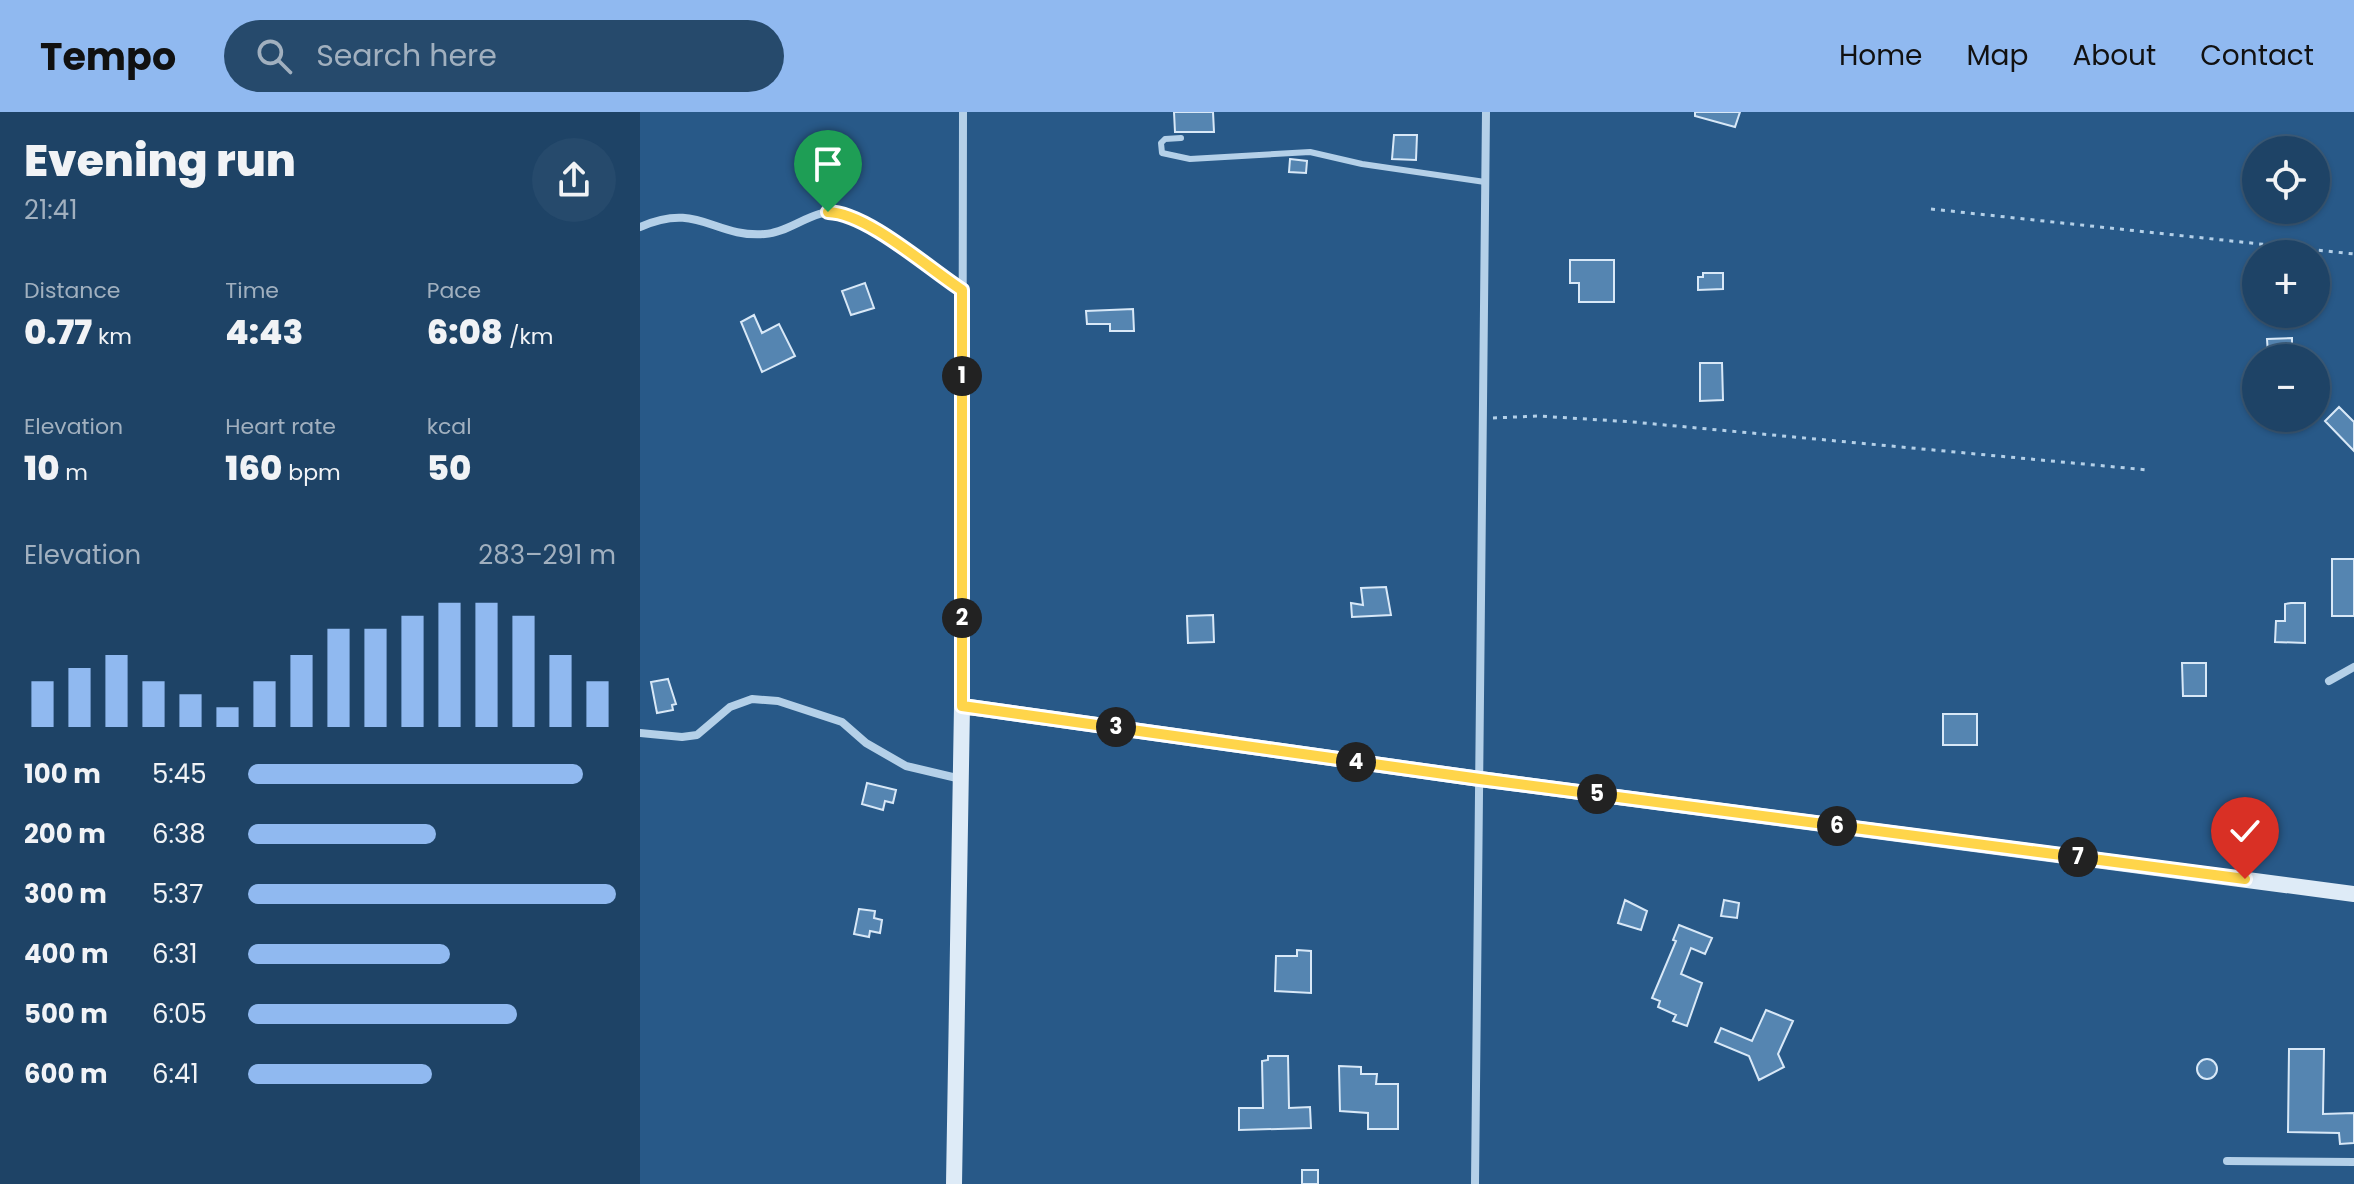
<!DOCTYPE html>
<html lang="en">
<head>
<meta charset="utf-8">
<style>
  :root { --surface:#1e4366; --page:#264a6c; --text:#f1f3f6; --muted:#a1b0bf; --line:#3c5c7a; --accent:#90b9f0 }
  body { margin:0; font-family:Poppins,sans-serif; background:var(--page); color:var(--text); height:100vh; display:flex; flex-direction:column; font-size:30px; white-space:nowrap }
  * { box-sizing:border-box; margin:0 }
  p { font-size:26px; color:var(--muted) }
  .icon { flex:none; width:44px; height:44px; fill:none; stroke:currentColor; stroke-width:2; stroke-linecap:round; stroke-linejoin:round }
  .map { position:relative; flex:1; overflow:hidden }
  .drawer { display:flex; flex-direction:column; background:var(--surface); width:640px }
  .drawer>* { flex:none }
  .tools { position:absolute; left:1602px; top:24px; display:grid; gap:16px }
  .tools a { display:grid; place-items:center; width:88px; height:88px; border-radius:50%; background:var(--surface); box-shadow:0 2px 6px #0004,0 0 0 2px var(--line); font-size:40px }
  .pin { position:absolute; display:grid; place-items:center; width:68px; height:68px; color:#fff; margin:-82px -34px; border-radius:50% 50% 50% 0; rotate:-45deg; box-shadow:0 0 8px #0007 }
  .pin .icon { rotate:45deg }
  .km { position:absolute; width:40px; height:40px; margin:-20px; border-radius:50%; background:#222; color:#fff; font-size:22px; line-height:40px; text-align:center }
  .round { display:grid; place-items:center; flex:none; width:84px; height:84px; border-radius:42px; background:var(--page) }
  .summary { display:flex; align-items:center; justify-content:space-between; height:136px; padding:0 24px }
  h1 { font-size:44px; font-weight:800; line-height:60px }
  .stats { display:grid; grid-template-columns:repeat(3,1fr); gap:12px; height:136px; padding:8px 24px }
  .stats div { display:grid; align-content:center }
  .stats b { font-size:34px; font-weight:800 }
  .stats small { font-size:22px; font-weight:400 }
  .stats p { font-size:22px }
  .chart { height:224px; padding:16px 24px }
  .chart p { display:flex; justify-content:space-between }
  .chart svg { width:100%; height:144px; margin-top:8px; stroke:var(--accent); stroke-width:6 }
  ul { padding:0 24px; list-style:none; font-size:26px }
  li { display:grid; grid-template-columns:128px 96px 1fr; align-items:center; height:60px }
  li i { height:20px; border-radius:10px; background:var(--accent) }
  header { display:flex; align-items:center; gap:48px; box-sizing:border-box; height:112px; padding:0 40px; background:var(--accent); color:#111 }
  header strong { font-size:38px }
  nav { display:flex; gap:44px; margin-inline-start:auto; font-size:28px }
  .search { width:560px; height:72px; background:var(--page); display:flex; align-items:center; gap:20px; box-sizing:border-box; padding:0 28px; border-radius:44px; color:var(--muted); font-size:30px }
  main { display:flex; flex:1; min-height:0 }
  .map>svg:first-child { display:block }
</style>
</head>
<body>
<header>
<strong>Tempo</strong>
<div class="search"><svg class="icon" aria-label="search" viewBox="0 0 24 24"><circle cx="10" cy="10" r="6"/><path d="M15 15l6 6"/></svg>Search here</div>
<nav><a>Home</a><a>Map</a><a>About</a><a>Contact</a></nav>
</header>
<main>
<section class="drawer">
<div class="summary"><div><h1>Evening run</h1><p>21:41</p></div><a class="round"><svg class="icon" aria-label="share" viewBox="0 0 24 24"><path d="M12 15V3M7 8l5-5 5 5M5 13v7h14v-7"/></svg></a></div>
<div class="stats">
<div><p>Distance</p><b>0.77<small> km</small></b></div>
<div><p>Time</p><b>4:43</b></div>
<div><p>Pace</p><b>6:08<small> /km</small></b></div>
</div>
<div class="stats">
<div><p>Elevation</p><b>10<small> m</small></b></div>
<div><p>Heart rate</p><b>160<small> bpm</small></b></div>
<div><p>kcal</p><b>50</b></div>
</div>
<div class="chart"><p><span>Elevation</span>283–291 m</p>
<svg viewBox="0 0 160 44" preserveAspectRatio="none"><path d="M5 44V30M15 44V26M25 44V22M35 44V30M45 44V34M55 44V38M65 44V30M75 44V22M85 44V14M95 44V14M105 44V10M115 44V6M125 44V6M135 44V10M145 44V22M155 44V30"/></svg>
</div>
<ul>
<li><b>100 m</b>5:45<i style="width:91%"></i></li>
<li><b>200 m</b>6:38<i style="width:51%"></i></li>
<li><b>300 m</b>5:37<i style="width:100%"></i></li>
<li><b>400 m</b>6:31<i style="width:55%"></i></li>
<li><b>500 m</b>6:05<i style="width:73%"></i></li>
<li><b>600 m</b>6:41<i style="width:50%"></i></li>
</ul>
</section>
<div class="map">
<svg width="1714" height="1072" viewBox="0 0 1714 1072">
  <rect width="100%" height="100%" fill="#285988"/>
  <!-- building -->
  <path fill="#5585b1" stroke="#d8e8f7" stroke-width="2" d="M 534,0 L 573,0 L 574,20 L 535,20 Z
    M 1055,0 L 1100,0 L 1095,15 L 1055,4 Z
    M 754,23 L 777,23 L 776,48 L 752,47 Z
    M 650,47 L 667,49 L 666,61 L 649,60 Z
    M 930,148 L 974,148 L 974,190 L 939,190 L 939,171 L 930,171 Z
    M 1063,161 L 1083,161 L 1083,177 L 1058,178 L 1058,165 L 1063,165 Z
    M 225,171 L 234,196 L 211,203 L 202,179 Z
    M 493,197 L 494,219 L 470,219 L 470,212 L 447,212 L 446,199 Z
    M 114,203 L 122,221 L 139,212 L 155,244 L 122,260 L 101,210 Z
    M 1652,226 L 1652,241 L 1628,242 L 1627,227 Z
    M 1060,251 L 1082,251 L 1083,288 L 1060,289 Z
    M 1699,295 L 1714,310 L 1714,339 L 1685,309 Z
    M 1692,447 L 1714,447 L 1714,504 L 1692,504 Z
    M 746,475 L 751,503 L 712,505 L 711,491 L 723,493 L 721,476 Z
    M 1651,491 L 1665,491 L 1665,531 L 1635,530 L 1636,509 L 1645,509 L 1645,492 Z
    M 573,503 L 574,530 L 548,531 L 547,504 Z
    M 1542,551 L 1566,551 L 1566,584 L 1543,584 Z
    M 28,567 L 36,592 L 32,593 L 33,598 L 17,601 L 11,570 Z
    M 1303,602 L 1337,602 L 1337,633 L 1303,633 Z
    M 227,671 L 256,678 L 253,691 L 245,689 L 243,698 L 222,692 Z
    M 985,788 L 1007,799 L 1001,818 L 978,811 Z
    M 1084,788 L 1099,791 L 1097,806 L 1081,804 Z
    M 219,797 L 235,799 L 234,806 L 242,808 L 240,821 L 230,819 L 229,825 L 214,822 Z
    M 1039,813 L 1072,826 L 1065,842 L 1051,836 L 1041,862 L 1062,871 L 1047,914 L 1033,909 L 1036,903 L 1018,895 L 1020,889 L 1012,886 L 1036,829 L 1033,828 Z
    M 657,838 L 671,839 L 671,881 L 635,879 L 636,844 L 657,844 Z
    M 1126,898 L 1153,909 L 1138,942 L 1144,955 L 1119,968 L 1109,944 L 1075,930 L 1081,916 L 1112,929 Z
    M 1649,937 L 1684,937 L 1683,1002 L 1714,1001 L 1714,1031 L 1700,1032 L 1699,1021 L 1648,1020 Z
    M 628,944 L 648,944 L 649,996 L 670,995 L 671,1016 L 599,1018 L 599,996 L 623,996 L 622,949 L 628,948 Z
    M1557 957a10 10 0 1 1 20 0a10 10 0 1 1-20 0Z
    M 699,954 L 721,955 L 721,962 L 737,962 L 736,972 L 758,972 L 758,1017 L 728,1017 L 728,1001 L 700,999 Z
    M 662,1058 L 678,1058 L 678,1072 L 662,1072 Z"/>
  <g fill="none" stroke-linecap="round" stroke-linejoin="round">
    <!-- path -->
    <path stroke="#b4d0e8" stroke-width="3" stroke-dasharray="4 6" stroke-linecap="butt" d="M 1291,97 L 1714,142
      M 853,306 L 898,304 L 993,310 L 1508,358"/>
    <!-- lane -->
    <path stroke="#b4d0e8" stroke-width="6" d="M 541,26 L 525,27 L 521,31 L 522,41 L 550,47 L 670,40 L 722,52 L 845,70"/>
    <!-- street -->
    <path stroke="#b4d0e8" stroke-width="8" d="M 0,115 C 59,89 73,126 125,122 C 150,121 176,94 202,101 C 237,111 289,157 322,178
      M 1689,569 L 1714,555
      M 322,594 L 323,0
      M 0,621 L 42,625 L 57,623 L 90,595 L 112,587 L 138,589 L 202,610 L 226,631 L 266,654 L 321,667
      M 1587,1049 L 1714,1050
      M 835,1072 L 846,0"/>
    <!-- secondary -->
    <path stroke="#deebf7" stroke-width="16" d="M 314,1072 L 322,594 L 840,667 L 1714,782"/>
  </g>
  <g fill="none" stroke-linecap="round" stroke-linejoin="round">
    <defs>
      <path id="route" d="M 188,100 C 227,101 288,156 322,178 L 322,594 L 840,667 L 1605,767"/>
    </defs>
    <!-- route casing -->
    <use href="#route" stroke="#fff" stroke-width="16"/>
    <!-- route -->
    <use href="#route" stroke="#ffd54a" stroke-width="10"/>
  </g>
</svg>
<div class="tools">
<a><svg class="icon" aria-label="locate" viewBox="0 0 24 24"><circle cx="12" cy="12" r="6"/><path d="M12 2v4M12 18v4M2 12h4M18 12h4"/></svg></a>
<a>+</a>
<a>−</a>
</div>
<div class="pin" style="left:188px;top:100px;background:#1e9e55"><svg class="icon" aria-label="arrive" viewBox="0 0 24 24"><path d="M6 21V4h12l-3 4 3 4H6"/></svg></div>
<div class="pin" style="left:1605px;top:767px;background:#d93025"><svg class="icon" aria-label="check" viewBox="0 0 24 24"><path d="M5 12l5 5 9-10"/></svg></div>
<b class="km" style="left:322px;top:264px">1</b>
<b class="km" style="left:322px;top:506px">2</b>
<b class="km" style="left:476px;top:615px">3</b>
<b class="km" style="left:716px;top:650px">4</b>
<b class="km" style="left:957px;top:682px">5</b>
<b class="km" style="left:1197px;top:714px">6</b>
<b class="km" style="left:1438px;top:745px">7</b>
</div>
</main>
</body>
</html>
